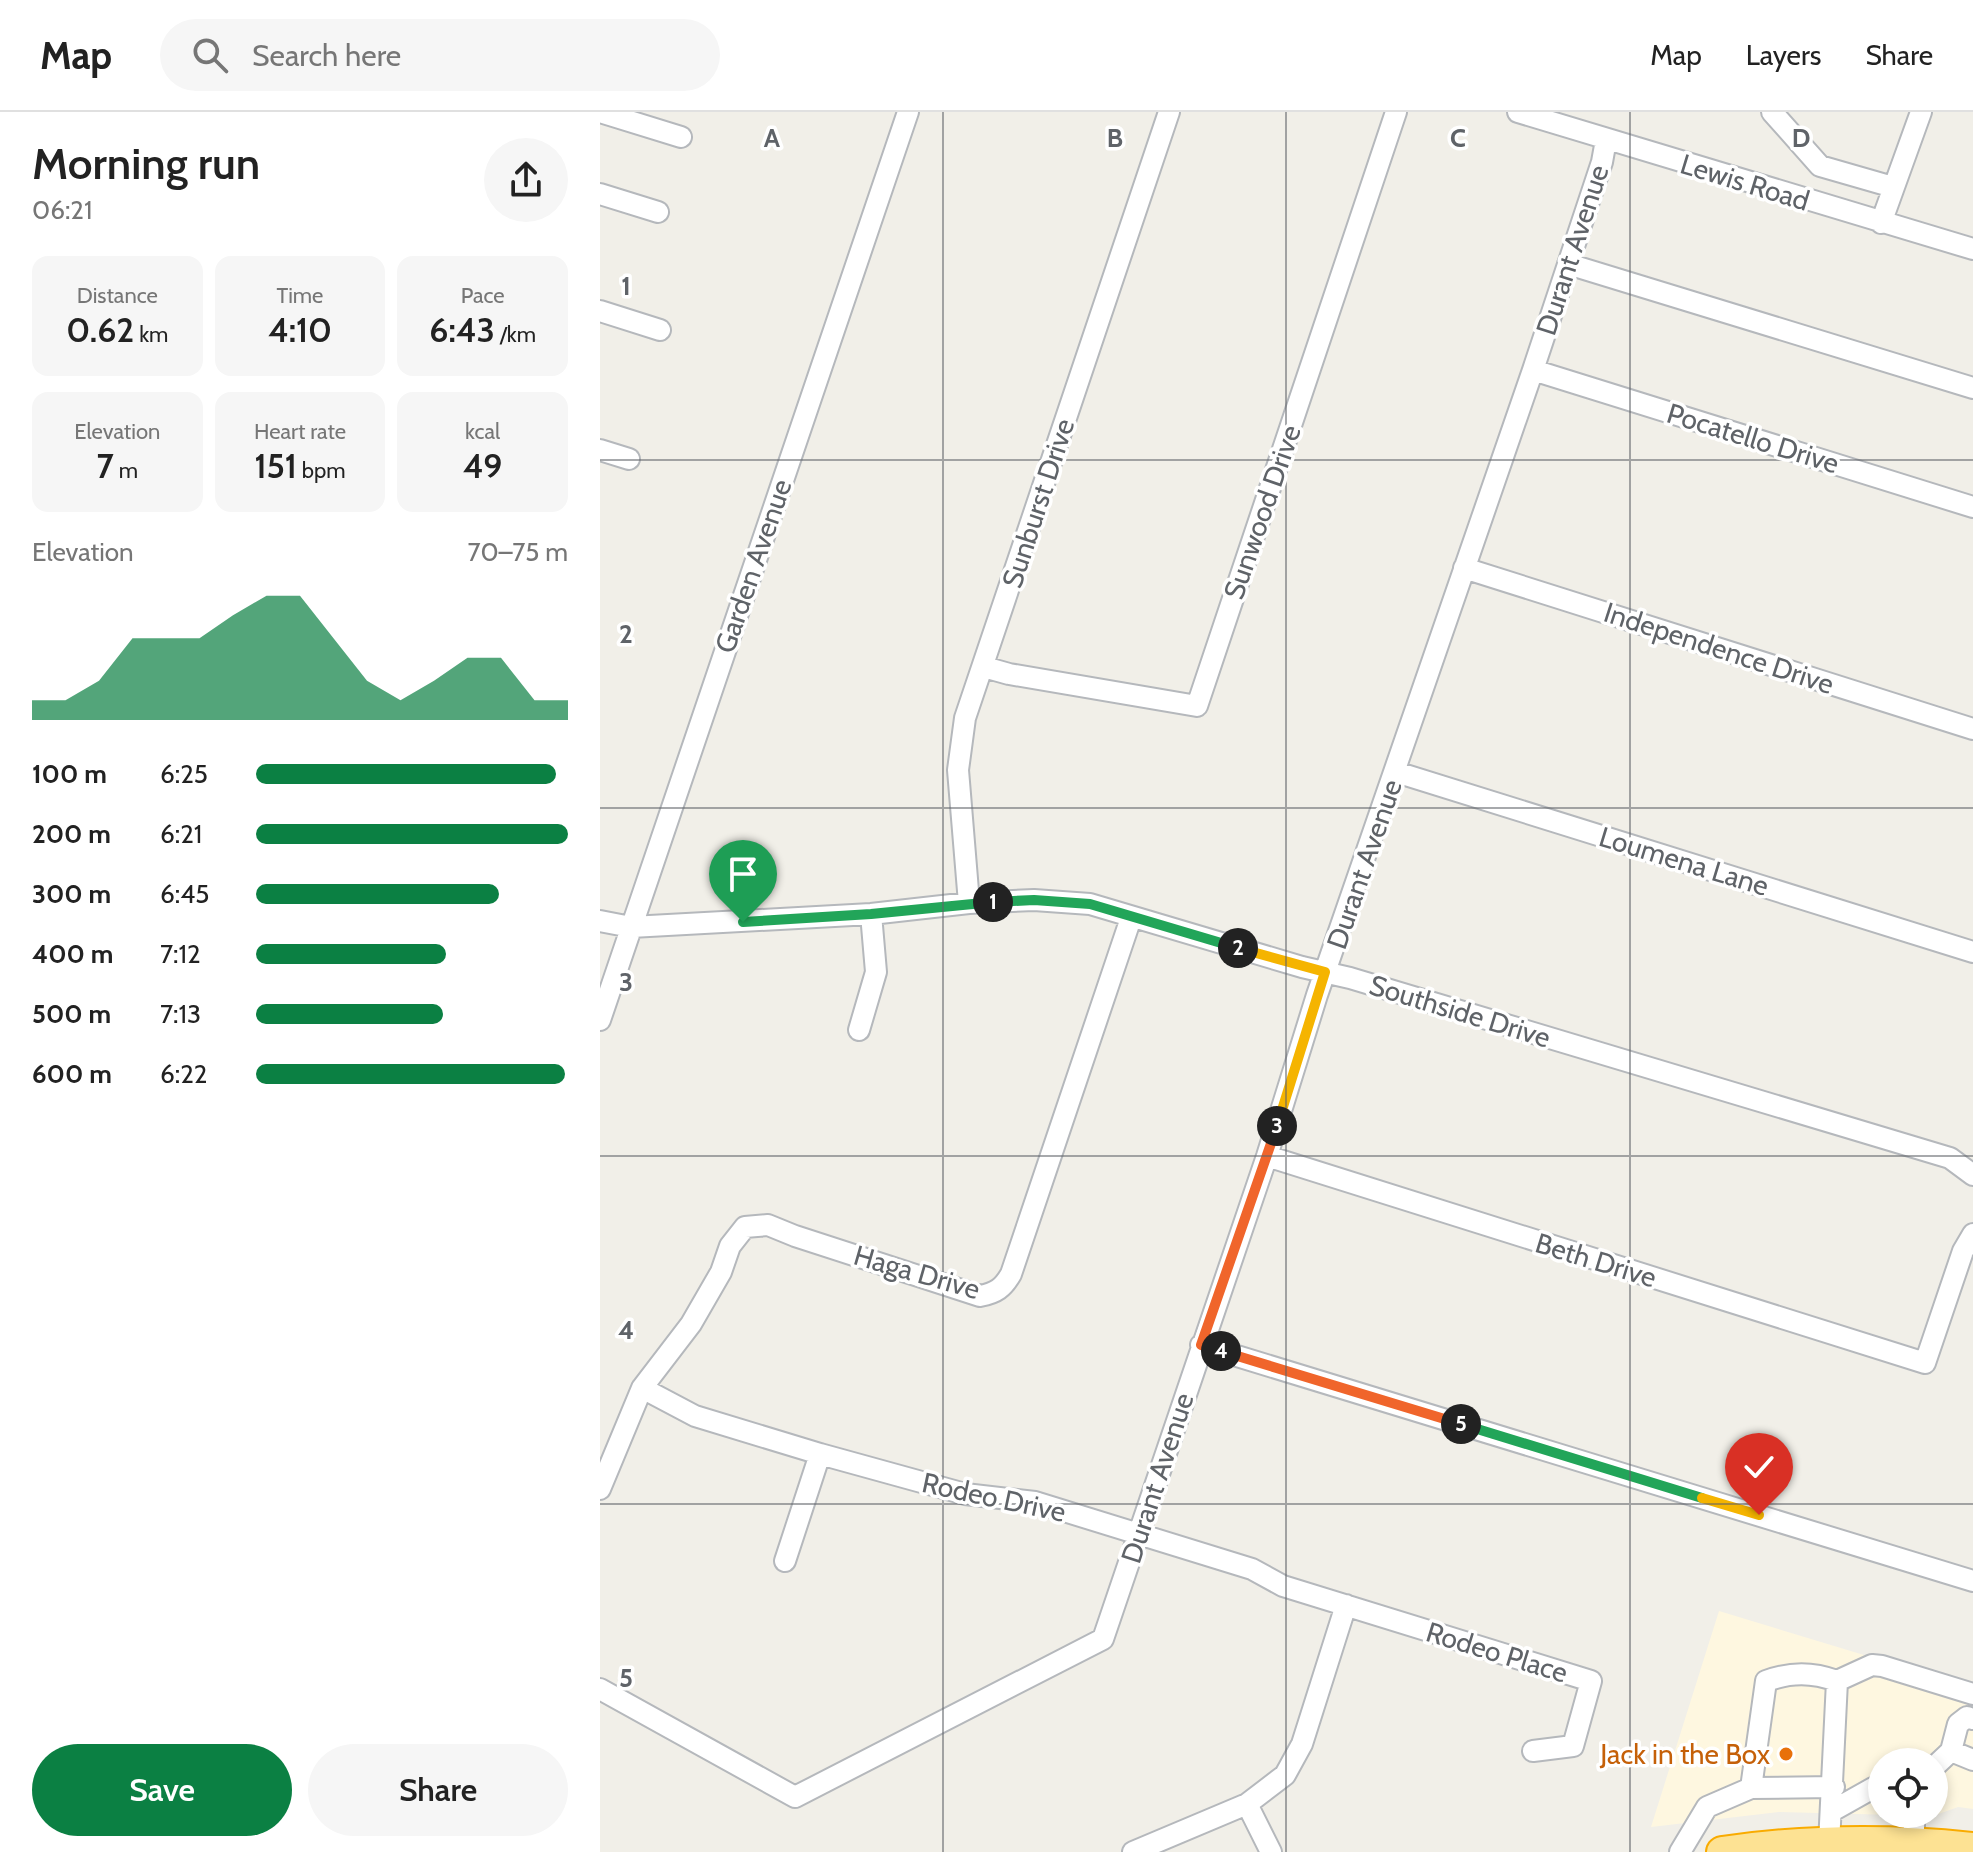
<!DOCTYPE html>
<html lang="en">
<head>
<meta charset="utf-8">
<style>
  :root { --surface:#fff; --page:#f6f6f6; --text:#222; --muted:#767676; --line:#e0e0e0; --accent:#0b8043 }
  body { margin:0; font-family:Cabin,sans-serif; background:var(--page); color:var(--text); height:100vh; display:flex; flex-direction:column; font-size:30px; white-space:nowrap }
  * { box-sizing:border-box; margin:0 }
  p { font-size:26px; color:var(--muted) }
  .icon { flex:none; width:44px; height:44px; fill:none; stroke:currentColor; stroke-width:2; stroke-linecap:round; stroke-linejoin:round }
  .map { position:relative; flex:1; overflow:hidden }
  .panel { display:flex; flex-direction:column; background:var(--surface); width:600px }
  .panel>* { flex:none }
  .fabs { position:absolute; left:1268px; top:1636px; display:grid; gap:16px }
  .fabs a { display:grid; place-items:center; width:80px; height:80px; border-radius:50%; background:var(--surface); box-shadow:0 4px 12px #0003; font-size:40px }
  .pin { position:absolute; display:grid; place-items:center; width:68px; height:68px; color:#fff; margin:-82px -34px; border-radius:50% 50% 50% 0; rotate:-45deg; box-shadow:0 0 8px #0007 }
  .pin .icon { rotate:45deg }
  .km { position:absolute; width:40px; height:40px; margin:-20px; border-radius:50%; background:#222; color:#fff; font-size:22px; line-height:40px; text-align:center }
  .round { display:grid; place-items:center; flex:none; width:84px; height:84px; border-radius:42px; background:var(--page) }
  .overview { display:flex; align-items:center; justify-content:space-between; height:136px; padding:0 32px }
  h1 { font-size:44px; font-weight:600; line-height:60px }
  .stats { display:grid; grid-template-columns:repeat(3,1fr); gap:12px; height:136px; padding:8px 32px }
  .stats div { display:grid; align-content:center; border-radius:16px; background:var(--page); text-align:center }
  .stats b { font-size:34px; font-weight:600 }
  .stats small { font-size:22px; font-weight:400 }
  .stats p { font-size:22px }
  .chart { height:224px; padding:16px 32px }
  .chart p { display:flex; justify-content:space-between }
  .chart svg { width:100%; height:144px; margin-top:8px; fill:var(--accent); opacity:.7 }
  .action { display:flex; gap:16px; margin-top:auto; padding:16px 32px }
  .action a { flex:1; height:92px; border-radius:48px; background:var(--accent); color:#fff; font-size:32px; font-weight:600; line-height:92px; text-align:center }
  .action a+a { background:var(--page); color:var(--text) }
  ul { padding:0 32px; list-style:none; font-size:26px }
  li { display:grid; grid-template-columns:128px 96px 1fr; align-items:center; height:60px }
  li i { height:20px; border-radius:10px; background:var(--accent) }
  header { display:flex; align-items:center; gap:48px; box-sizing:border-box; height:112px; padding:0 40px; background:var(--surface); border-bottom:2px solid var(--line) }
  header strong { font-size:38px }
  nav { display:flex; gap:44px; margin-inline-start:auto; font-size:28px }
  .search { width:560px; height:72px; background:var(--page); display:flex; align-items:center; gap:20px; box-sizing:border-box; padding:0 28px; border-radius:44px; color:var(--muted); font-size:30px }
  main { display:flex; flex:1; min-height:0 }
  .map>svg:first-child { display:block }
</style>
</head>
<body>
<header>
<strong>Map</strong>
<div class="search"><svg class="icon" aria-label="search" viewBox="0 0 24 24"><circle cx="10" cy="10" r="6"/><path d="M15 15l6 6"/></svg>Search here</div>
<nav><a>Map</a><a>Layers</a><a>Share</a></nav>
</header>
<main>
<section class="panel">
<div class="overview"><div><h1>Morning run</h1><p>06:21</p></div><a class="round"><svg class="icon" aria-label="share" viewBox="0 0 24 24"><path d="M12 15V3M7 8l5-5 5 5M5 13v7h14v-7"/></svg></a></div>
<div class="stats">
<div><p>Distance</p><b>0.62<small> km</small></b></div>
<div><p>Time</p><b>4:10</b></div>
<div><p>Pace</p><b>6:43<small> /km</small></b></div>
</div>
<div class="stats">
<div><p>Elevation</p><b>7<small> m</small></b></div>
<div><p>Heart rate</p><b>151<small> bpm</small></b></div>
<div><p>kcal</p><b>49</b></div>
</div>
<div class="chart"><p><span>Elevation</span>70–75 m</p>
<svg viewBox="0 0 160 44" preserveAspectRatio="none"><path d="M0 44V38L10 38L20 32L30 19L40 19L50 19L60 12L70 6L80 6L90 19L100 32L110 38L120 32L130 25L140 25L150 38L160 38V44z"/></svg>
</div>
<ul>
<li><b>100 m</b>6:25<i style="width:96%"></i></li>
<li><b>200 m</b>6:21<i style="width:100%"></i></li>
<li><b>300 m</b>6:45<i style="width:78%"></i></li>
<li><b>400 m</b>7:12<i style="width:61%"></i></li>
<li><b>500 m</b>7:13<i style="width:60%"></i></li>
<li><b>600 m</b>6:22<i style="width:99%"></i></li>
</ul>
<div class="action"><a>Save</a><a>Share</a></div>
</section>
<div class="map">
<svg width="1373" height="1740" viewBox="0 0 1373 1740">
  <rect width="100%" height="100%" fill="#f1efe8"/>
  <!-- commercial -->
  <path fill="#fef7e0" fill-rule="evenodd" d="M 1119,1499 L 1373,1576 L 1373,1697 L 1358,1695 L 1333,1704 L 1179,1700 L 1051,1715 ZM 1282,1650 L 1334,1650 L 1334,1702 L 1282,1702 Z"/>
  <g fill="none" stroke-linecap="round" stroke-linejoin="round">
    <defs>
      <path id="minor" d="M 0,0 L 81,25
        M 918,0 L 1373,137
        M 1172,0 L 1220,54 L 1293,75
        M 0,82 L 58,100
        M 1281,111 L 1321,0
        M 968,152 L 1373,276
        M 0,199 L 60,218
        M 933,258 L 1373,395
        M 0,338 L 29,347
        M 864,456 L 1373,617
        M 384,555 L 409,562 L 597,594 L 796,0
        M 796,660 L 1373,840
        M 369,791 L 358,658 L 365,606 L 569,0
        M 0,809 L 31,815 L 271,802 L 369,791 L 434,788 L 490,792 L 702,855 L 750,866 L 1350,1046 L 1373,1063
        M 0,908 L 308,0
        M 259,918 L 276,860 L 271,802
        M 667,1044 L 1325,1251 L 1363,1139 L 1373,1122
        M 601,1233 L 1373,1469
        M 42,1276 L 95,1304 L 220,1342 L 365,1382 L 435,1390 L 652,1457 L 683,1474 L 991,1569 L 973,1634 L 933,1639
        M 0,1377 L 42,1276 L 91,1212 L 121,1160 L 130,1134 L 145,1115 L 168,1113 L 195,1124 L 380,1184 C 396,1181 403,1176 411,1162 L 531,806
        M 185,1449 L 220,1342
        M 1237,1569 L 1272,1553 L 1282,1554 L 1373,1582
        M 0,1577 L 195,1685 L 503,1527 L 667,1044 L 717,883 L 933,258 L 1002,50 L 1006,28
        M 1351,1639 L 1373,1648
        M 1334,1655 L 1351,1639 L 1358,1612 L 1367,1605 L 1373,1607
        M 1151,1676 L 1166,1569 C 1191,1560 1212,1560 1237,1569 L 1229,1732
        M 647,1692 L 671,1740
        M 1232,1699 L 1273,1676 L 1282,1675
        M 1314,1732 L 1314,1702
        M 533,1740 L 647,1692 L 685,1663 L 702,1632 L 746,1493
        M 1080,1740 L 1107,1695 L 1151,1676 L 1234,1675"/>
      <path id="highway" d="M 1122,1740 C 1205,1728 1290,1727 1373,1736"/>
    </defs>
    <!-- minor casing -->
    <use href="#minor" stroke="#b5b8bc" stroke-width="24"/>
    <!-- highway casing -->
    <use href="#highway" stroke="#f9ab00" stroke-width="34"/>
    <!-- minor -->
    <use href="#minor" stroke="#fff" stroke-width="20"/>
    <!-- highway -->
    <use href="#highway" stroke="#fde293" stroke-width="30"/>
  </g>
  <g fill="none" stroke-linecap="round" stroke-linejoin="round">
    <defs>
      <path id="split-1" d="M 143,810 L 271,802 L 393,790"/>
      <path id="split-2" d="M 393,790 L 434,788 L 490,792 L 638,836"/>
      <path id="split-3" d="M 638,836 L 725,860 L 677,1014"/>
      <path id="split-4" d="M 621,1239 L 601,1233 L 677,1014"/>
      <path id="split-5" d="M 621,1239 L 861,1312"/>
      <path id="split-6" d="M 861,1312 L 1102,1386"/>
      <path id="split-7" d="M 1102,1386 L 1159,1403"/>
    </defs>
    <!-- split-1 casing -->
    <use href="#split-1" stroke="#fff" stroke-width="16"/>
    <!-- split-2 casing -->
    <use href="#split-2" stroke="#fff" stroke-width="16"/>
    <!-- split-3 casing -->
    <use href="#split-3" stroke="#fff" stroke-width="16"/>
    <!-- split-4 casing -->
    <use href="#split-4" stroke="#fff" stroke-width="16"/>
    <!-- split-5 casing -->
    <use href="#split-5" stroke="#fff" stroke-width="16"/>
    <!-- split-6 casing -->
    <use href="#split-6" stroke="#fff" stroke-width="16"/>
    <!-- split-7 casing -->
    <use href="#split-7" stroke="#fff" stroke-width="16"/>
    <!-- split-1 -->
    <use href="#split-1" stroke="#22a559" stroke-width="10"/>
    <!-- split-2 -->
    <use href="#split-2" stroke="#22a559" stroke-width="10"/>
    <!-- split-3 -->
    <use href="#split-3" stroke="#f5b400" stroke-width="10"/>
    <!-- split-4 -->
    <use href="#split-4" stroke="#f0652b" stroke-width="10"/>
    <!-- split-5 -->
    <use href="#split-5" stroke="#f0652b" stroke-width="10"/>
    <!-- split-6 -->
    <use href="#split-6" stroke="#22a559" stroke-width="10"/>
    <!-- split-7 -->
    <use href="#split-7" stroke="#f5b400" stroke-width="10"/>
  </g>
  <!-- grid -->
  <path fill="none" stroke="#5f6368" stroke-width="2" stroke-opacity="0.55" d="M 343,0 L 343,1740M 686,0 L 686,1740M 1030,0 L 1030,1740M 0,348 L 1373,348M 0,696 L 1373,696M 0,1044 L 1373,1044M 0,1392 L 1373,1392"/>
  <!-- markers -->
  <circle fill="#e8710a" stroke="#fff" stroke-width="3" cx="1186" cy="1642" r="8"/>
  <g text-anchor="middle" stroke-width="7" stroke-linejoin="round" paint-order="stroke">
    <!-- street labels -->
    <g font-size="28" fill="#5f6368" stroke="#fff">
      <text transform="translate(1145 70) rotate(17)" y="10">Lewis Road</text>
      <text transform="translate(972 138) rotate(-72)" y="10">Durant Avenue</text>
      <text transform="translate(1153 326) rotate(17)" y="10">Pocatello Drive</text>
      <text transform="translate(438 391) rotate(-72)" y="10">Sunburst Drive</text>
      <text transform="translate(662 400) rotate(-71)" y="10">Sunwood Drive</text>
      <text transform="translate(153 454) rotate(-71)" y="10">Garden Avenue</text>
      <text transform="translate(1119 536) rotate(18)" y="10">Independence Drive</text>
      <text transform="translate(1084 749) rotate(17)" y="10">Loumena Lane</text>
      <text transform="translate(764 752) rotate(-71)" y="10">Durant Avenue</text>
      <text transform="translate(860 899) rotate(17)" y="10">Southside Drive</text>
      <text transform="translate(996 1148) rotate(17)" y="10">Beth Drive</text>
      <text transform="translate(317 1160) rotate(16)" y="10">Haga Drive</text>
      <text transform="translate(557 1366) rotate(-72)" y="10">Durant Avenue</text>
      <text transform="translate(394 1385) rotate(12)" y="10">Rodeo Drive</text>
      <text transform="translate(897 1540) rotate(17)" y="10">Rodeo Place</text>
    </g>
    <!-- food labels -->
    <g font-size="28" fill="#c56008" stroke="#fff" text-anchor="end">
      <text x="1170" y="1652">Jack in the Box</text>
    </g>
  </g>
  <g font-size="26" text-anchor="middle" font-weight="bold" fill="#5f6368" stroke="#fff" stroke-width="7" stroke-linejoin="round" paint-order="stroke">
    <text x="172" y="35">A</text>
    <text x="515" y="35">B</text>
    <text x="858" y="35">C</text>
    <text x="1201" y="35">D</text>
    <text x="26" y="183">1</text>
    <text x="26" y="531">2</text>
    <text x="26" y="879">3</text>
    <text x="26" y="1227">4</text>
    <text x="26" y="1575">5</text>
  </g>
</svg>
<div class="fabs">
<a><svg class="icon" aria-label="locate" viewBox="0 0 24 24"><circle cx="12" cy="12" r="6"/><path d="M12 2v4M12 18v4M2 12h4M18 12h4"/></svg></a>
</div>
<div class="pin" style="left:143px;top:810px;background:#1e9e55"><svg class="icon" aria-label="arrive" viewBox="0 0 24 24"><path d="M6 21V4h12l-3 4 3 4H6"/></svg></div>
<div class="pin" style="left:1159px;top:1403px;background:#d93025"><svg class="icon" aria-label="check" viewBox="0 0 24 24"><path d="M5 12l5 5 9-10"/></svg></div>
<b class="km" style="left:393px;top:790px">1</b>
<b class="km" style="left:638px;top:836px">2</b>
<b class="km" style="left:677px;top:1014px">3</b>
<b class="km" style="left:621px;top:1239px">4</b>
<b class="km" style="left:861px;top:1312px">5</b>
</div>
</main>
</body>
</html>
